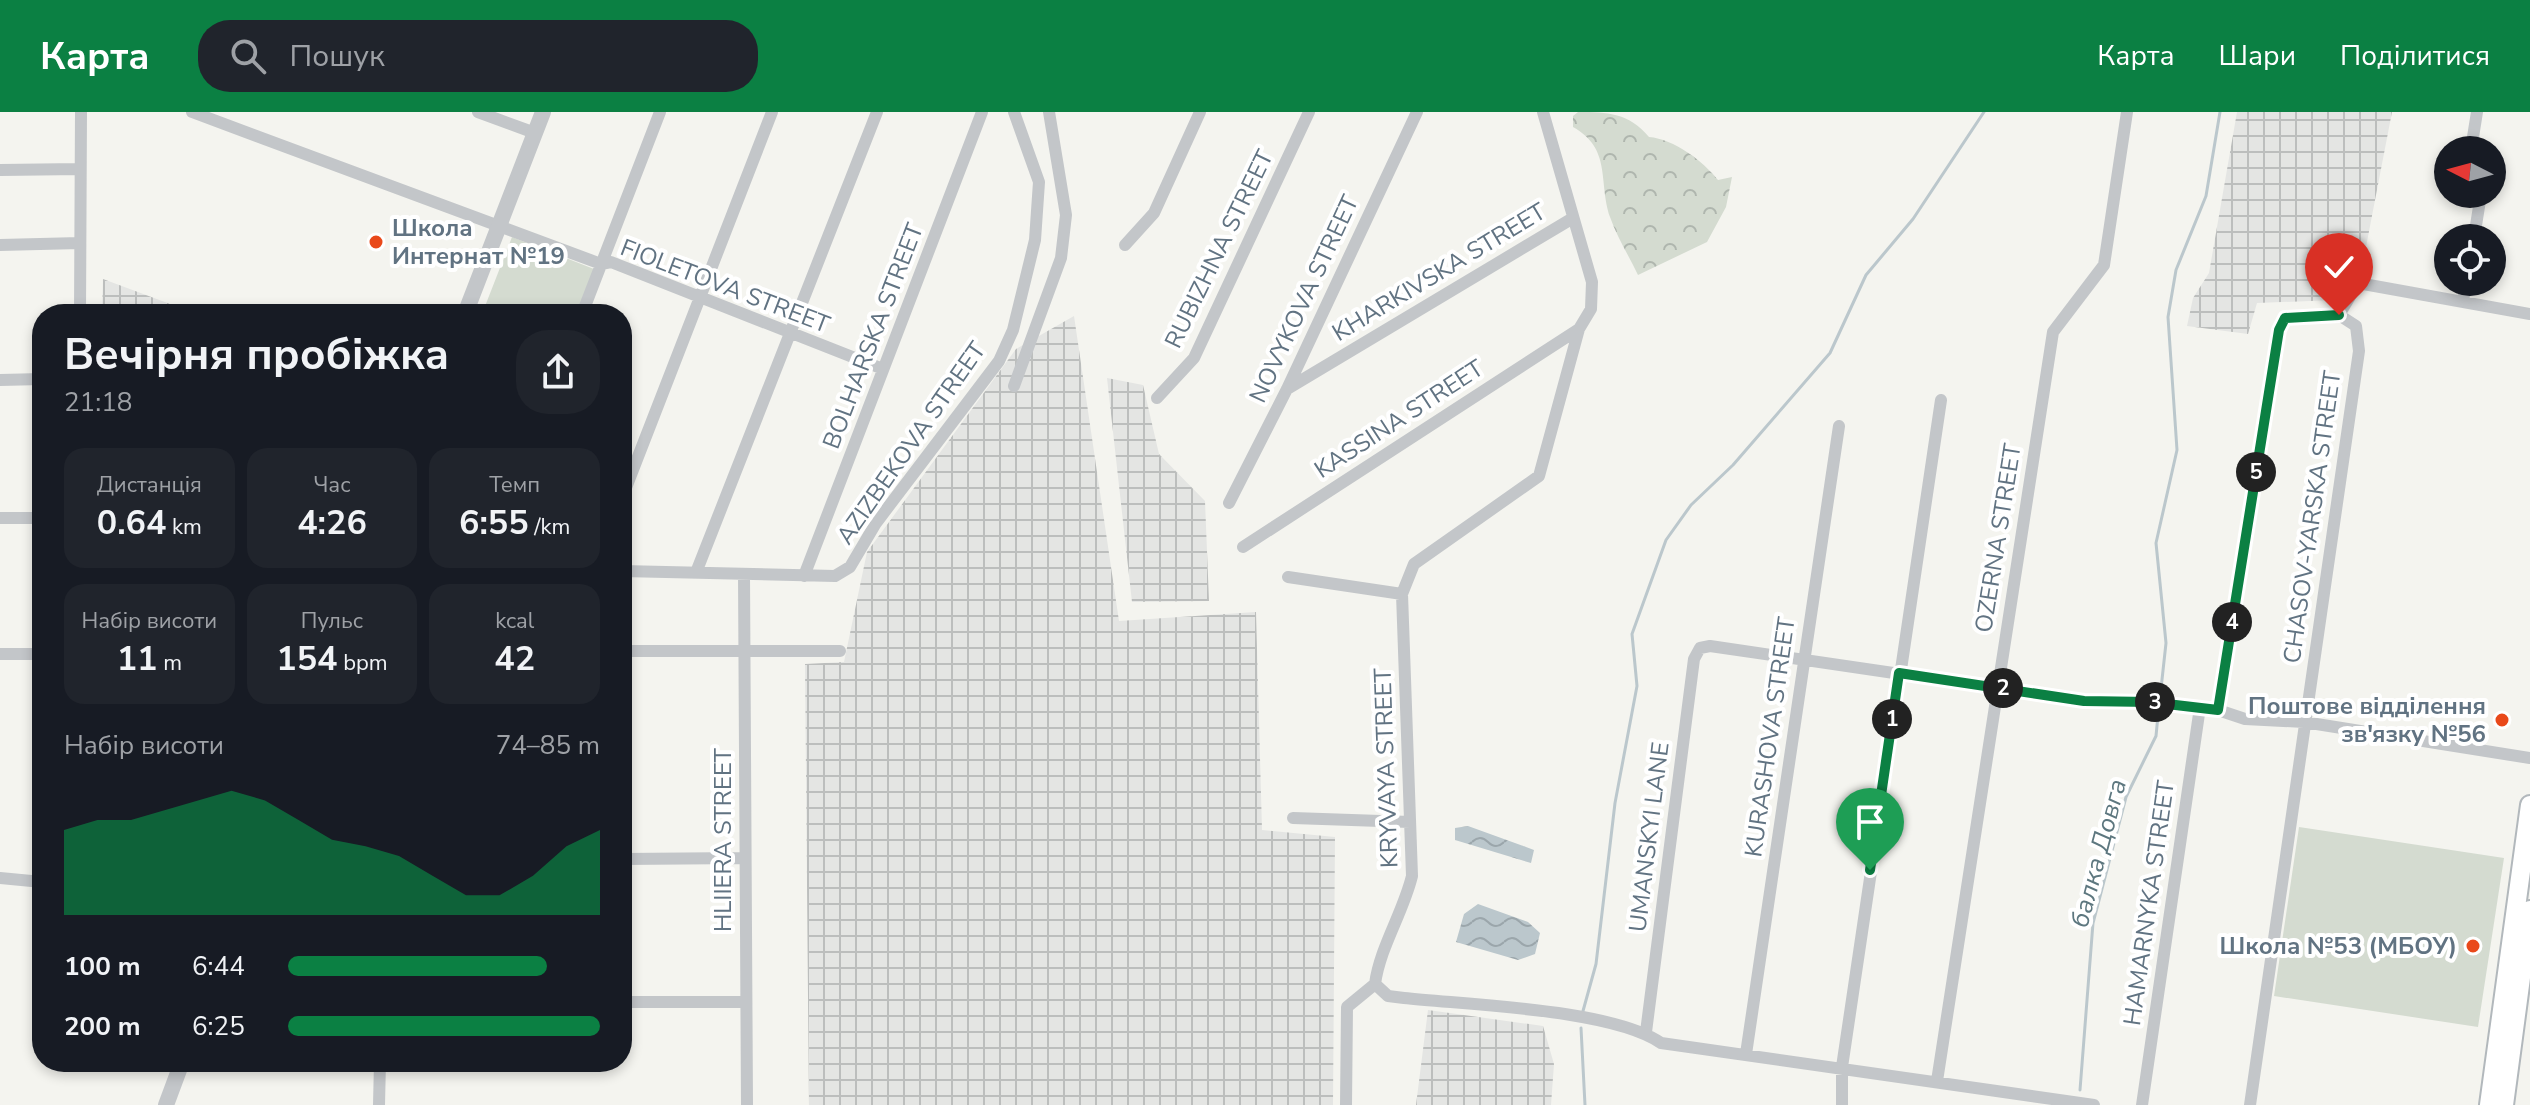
<!DOCTYPE html>
<html lang="uk">
<head>
<meta charset="utf-8">
<style>
  :root { --surface:#171b24; --page:#20242c; --text:#f1f3f6; --muted:#9ea1a6; --accent:#0b8043 }
  body { margin:0; font-family:"Nunito Sans",sans-serif; background:var(--page); color:var(--text); height:100vh; display:flex; flex-direction:column; font-size:30px; white-space:nowrap }
  * { box-sizing:border-box; margin:0 }
  p { font-size:26px; color:var(--muted) }
  .icon { flex:none; width:44px; height:44px; fill:none; stroke:currentColor; stroke-width:2; stroke-linecap:round; stroke-linejoin:round }
  .map { position:relative; flex:1; overflow:hidden }
  .details { position:absolute; left:32px; top:192px; width:600px; height:768px; display:flex; flex-direction:column; background:var(--surface); border-radius:32px; box-shadow:0 4px 12px #0003 }
  .details>* { flex:none }
  .needle { width:52px; rotate:276deg }
  .buttons { position:absolute; left:2434px; top:24px; display:grid; gap:16px }
  .buttons a { display:grid; place-items:center; width:72px; height:72px; border-radius:50%; background:var(--surface); box-shadow:0 4px 12px #0003; font-size:40px }
  .pin { position:absolute; display:grid; place-items:center; width:68px; height:68px; color:#fff; margin:-82px -34px; border-radius:50% 50% 50% 0; rotate:-45deg; box-shadow:0 0 8px #0007 }
  .pin .icon { rotate:45deg }
  .km { position:absolute; width:40px; height:40px; margin:-20px; border-radius:50%; background:#222; color:#fff; font-size:22px; line-height:40px; text-align:center }
  .round { display:grid; place-items:center; flex:none; width:84px; height:84px; border-radius:32px; background:var(--page) }
  .summary { display:flex; align-items:center; justify-content:space-between; height:136px; padding:0 32px }
  h1 { font-size:44px; font-weight:700; line-height:60px }
  .figures { display:grid; grid-template-columns:repeat(3,1fr); gap:12px; height:136px; padding:8px 32px }
  .figures div { display:grid; align-content:center; border-radius:20px; background:var(--page); text-align:center }
  .figures b { font-size:34px; font-weight:700 }
  .figures small { font-size:22px; font-weight:400 }
  .figures p { font-size:22px }
  .chart { height:224px; padding:16px 32px }
  .chart p { display:flex; justify-content:space-between }
  .chart svg { width:100%; height:144px; margin-top:8px; fill:var(--accent); opacity:.7 }
  ul { padding:0 32px; list-style:none; font-size:26px }
  li { display:grid; grid-template-columns:128px 96px 1fr; align-items:center; height:60px }
  li i { height:20px; border-radius:10px; background:var(--accent) }
  header { display:flex; align-items:center; gap:48px; box-sizing:border-box; height:112px; padding:0 40px; background:var(--accent); color:#fff }
  header strong { font-size:38px }
  nav { display:flex; gap:44px; margin-inline-start:auto; font-size:28px }
  .search { width:560px; height:72px; background:var(--page); display:flex; align-items:center; gap:20px; box-sizing:border-box; padding:0 28px; border-radius:32px; color:var(--muted); font-size:30px }
  .map>svg:first-child { display:block }
</style>
</head>
<body>
<header>
<strong>Карта</strong>
<div class="search"><svg class="icon" aria-label="search" viewBox="0 0 24 24"><circle cx="10" cy="10" r="6"/><path d="M15 15l6 6"/></svg>Пошук</div>
<nav><a>Карта</a><a>Шари</a><a>Поділитися</a></nav>
</header>
<div class="map">
<svg width="2530" height="993" viewBox="0 0 2530 993">
  <defs>
    <pattern id="industrial-grid" width="8" height="8" patternUnits="userSpaceOnUse" patternTransform="scale(2)"><rect width="8" height="8" fill="#e4e5e3"/><path d="M0 4h8M4 0v8" fill="none" stroke="#bcbebd"/></pattern>
    <pattern id="forest-crowns" width="20" height="18" patternUnits="userSpaceOnUse" patternTransform="scale(2)"><rect width="20" height="18" fill="#d4dbd0"/><path d="M2 6a3 3 0 1 1 6 0M12 15a3 3 0 1 1 6 0" fill="none" stroke="#afb6ae"/></pattern>
    <pattern id="water-waves" width="16" height="10" patternUnits="userSpaceOnUse" patternTransform="scale(2)"><rect width="16" height="10" fill="#bbc7cc"/><path d="M0 5q4-4 8 0t8 0" fill="none" stroke="#9ba6ab"/></pattern>
  </defs>
  <rect width="100%" height="100%" fill="#f4f4ef"/>
  <!-- industrial -->
  <path fill="url(#industrial-grid)" d="M 2237,0 L 2392,0 L 2360,166 L 2342,162 L 2335,188 L 2257,191 L 2248,222 L 2187,214 L 2193,186 L 2209,161 Z
    M 103,167 L 197,202 L 102,202 Z
    M 1074,204 L 1119,509 L 1256,500 L 1262,718 L 1335,725 L 1333,993 L 809,993 L 805,552 L 844,550 L 867,440 L 1016,237 Z
    M 1107,266 L 1143,273 L 1159,342 L 1205,389 L 1209,489 L 1132,490 Z
    M 1428,898 L 1543,914 L 1554,952 L 1551,993 L 1416,993 Z"/>
  <!-- forest -->
  <path fill="url(#forest-crowns)" d="M 1578,0 C 1608,0 1629,1 1649,25 C 1674,27 1703,49 1718,68 L 1732,65 L 1726,95 L 1707,130 L 1638,163 C 1629,144 1617,125 1610,105 C 1598,69 1612,37 1573,15 L 1573,4 Z"/>
  <!-- garden -->
  <path fill="#d4dbd0" d="M 512,125 L 594,157 L 576,202 L 482,202 Z
    M 2299,715 L 2504,746 L 2478,915 L 2274,884 Z"/>
  <!-- water -->
  <path fill="url(#water-waves)" d="M 1468,714 L 1534,738 L 1531,751 L 1455,728 L 1455,716 Z
    M 1478,792 L 1528,810 L 1540,821 L 1535,842 L 1518,848 L 1456,830 L 1464,802 Z"/>
  <g fill="none" stroke-linecap="round" stroke-linejoin="round">
    <!-- stream -->
    <path stroke="#bbc7cc" stroke-width="3" d="M 2160,586 L 2166,531 L 2156,431 L 2177,338 L 2168,205 L 2176,158 L 2206,84 L 2220,0
      M 1583,899 L 1596,852 L 1615,691 L 1637,574 L 1632,522 L 1666,428 L 1691,393 L 1733,353 L 1830,241 L 1866,163 L 1913,107 L 1984,0
      M 1581,916 L 1585,993
      M 2080,978 L 2093,811 L 2126,685 L 2156,624 L 2159,593"/>
    <defs>
      <path id="secondary" d="M 2489,993 L 2530,693
        M 2504,993 L 2530,798"/>
    </defs>
    <!-- secondary casing -->
    <use href="#secondary" stroke="#b2b8bc" stroke-width="22"/>
    <!-- minor -->
    <path stroke="#c3c6c9" stroke-width="12" d="M 192,0 L 601,152 L 611,150 L 883,257
      M 478,0 L 535,21
      M 2477,38 L 2473,25 L 2477,0
      M 0,58 L 80,57
      M 2474,126 L 2481,82
      M 0,133 L 80,131
      M 1125,133 L 1154,101 L 1200,0
      M 2463,189 L 2466,170
      M 80,202 L 81,0
      M 582,202 L 660,0
      M 0,268 L 42,267
      M 1014,274 L 1061,146 L 1066,103 L 1049,0
      M 1287,277 L 1573,106
      M 1157,286 L 1194,246 L 1309,0
      M 622,386 L 772,0
      M 1229,391 L 1287,277 L 1417,0
      M 0,406 L 42,406
      M 1243,435 L 1579,217
      M 697,458 L 877,0
      M 622,459 L 835,464 L 850,455 L 876,411 L 999,249 L 1013,218 L 1035,128 L 1039,70 L 1014,0
      M 744,463 L 747,993
      M 804,464 L 982,0
      M 1288,465 L 1402,482
      M 622,539 L 840,539
      M 0,542 L 42,542
      M 2218,598 L 2279,218 L 2285,206 L 2339,203
      M 1293,706 L 1410,710
      M 622,747 L 745,746
      M 0,766 L 42,770
      M 1375,872 L 1388,884 L 1404,886 C 1468,893 1612,897 1661,931 L 2094,993
      M 622,890 L 746,890
      M 1646,920 L 1694,547 L 1700,536 L 1710,534 L 2084,589 L 2150,590 L 2218,598 L 2245,607 L 2304,610 L 2530,646
      M 1746,942 L 1839,314
      M 1937,969 L 2053,220 L 2104,153 L 2127,0
      M 379,993 L 380,950
      M 1346,993 L 1347,895 L 1375,872 C 1380,835 1403,801 1412,764 L 1402,482 L 1414,452 L 1539,364 L 1579,217 L 1591,197 L 1592,170 L 1543,0
      M 1842,993 L 1842,955 L 1941,288
      M 2142,993 L 2200,595
      M 2250,993 L 2359,239 L 2356,214 L 2339,203 L 2358,171 L 2530,202"/>
    <!-- tertiary -->
    <path stroke="#c3c6c9" stroke-width="16" d="M 465,202 L 543,0
      M 166,993 L 182,950"/>
    <!-- secondary -->
    <use href="#secondary" stroke="#fff" stroke-width="18"/>
  </g>
  <g fill="none" stroke-linecap="round" stroke-linejoin="round">
    <defs>
      <path id="route" d="M 1870,758 L 1899,561 L 2084,589 L 2150,590 L 2218,598 L 2279,218 L 2285,206 L 2339,203"/>
    </defs>
    <!-- route casing -->
    <use href="#route" stroke="#fff" stroke-width="16"/>
    <!-- route -->
    <use href="#route" stroke="#0b8043" stroke-width="10"/>
  </g>
  <!-- markers -->
  <g fill="#e9491a" stroke="#fff" stroke-width="3">
    <circle cx="376" cy="130" r="8"/>
    <circle cx="2502" cy="608" r="8"/>
    <circle cx="2473" cy="834" r="8"/>
  </g>
  <g text-anchor="middle" stroke-width="8" stroke-linejoin="round" paint-order="stroke">
    <!-- poi labels -->
    <g font-size="24" font-weight="bold" fill="#617382" stroke="#fff" text-anchor="end">
      <text x="392" y="124" text-anchor="start">Школа<tspan x="392" dy="28">Интернат №19</tspan></text>
      <text x="2486" y="602">Поштове відділення<tspan x="2486" dy="28">зв'язку №56</tspan></text>
      <text x="2457" y="842">Школа №53 (МБОУ)</text>
    </g>
    <!-- street labels -->
    <g font-size="24" fill="#617382" stroke="#fff">
      <text transform="translate(1219 137) rotate(-64)" y="8">RUBIZHNA STREET</text>
      <text transform="translate(1439 160) rotate(-31)" y="8">KHARKIVSKA STREET</text>
      <text transform="translate(725 174) rotate(21)" y="8">FIOLETOVA STREET</text>
      <text transform="translate(1304 187) rotate(-65)" y="8">NOVYKOVA STREET</text>
      <text transform="translate(873 224) rotate(-69)" y="8">BOLHARSKA STREET</text>
      <text transform="translate(1399 307) rotate(-33)" y="8">KASSINA STREET</text>
      <text transform="translate(911 331) rotate(-55)" y="8">AZIZBEKOVA STREET</text>
      <text transform="translate(2312 405) rotate(-82)" y="8">CHASOV-YARSKA STREET</text>
      <text transform="translate(1998 426) rotate(-81)" y="8">OZERNA STREET</text>
      <text transform="translate(1770 625) rotate(-82)" y="8">KURASHOVA STREET</text>
      <text transform="translate(1386 656) rotate(-92)" y="8">KRYVAYA STREET</text>
      <text transform="translate(1649 725) rotate(-83)" y="8">UMANSKYI LANE</text>
      <text transform="translate(723 728) rotate(-90)" y="8">HLIIERA STREET</text>
      <text transform="translate(2149 791) rotate(-82)" y="8">HAMARNYKA STREET</text>
    </g>
    <!-- water labels -->
    <g font-size="26" font-style="italic" fill="#5d777f" stroke="#fff">
      <text transform="translate(2098 741) rotate(-75)" y="9">балка Довга</text>
    </g>
  </g>
</svg>
<div class="buttons">
<a><svg class="needle" viewBox="-14 -14 28 28"><path d="M0-13l5 13h-10z" fill="#e53935"/><path d="M0 13l5-13h-10z" fill="#9ea1a6"/></svg></a>
<a><svg class="icon" aria-label="locate" viewBox="0 0 24 24"><circle cx="12" cy="12" r="6"/><path d="M12 2v4M12 18v4M2 12h4M18 12h4"/></svg></a>
</div>
<div class="pin" style="left:1870px;top:758px;background:#1e9e55"><svg class="icon" aria-label="arrive" viewBox="0 0 24 24"><path d="M6 21V4h12l-3 4 3 4H6"/></svg></div>
<div class="pin" style="left:2339px;top:203px;background:#d93025"><svg class="icon" aria-label="check" viewBox="0 0 24 24"><path d="M5 12l5 5 9-10"/></svg></div>
<b class="km" style="left:1892px;top:607px">1</b>
<b class="km" style="left:2003px;top:576px">2</b>
<b class="km" style="left:2155px;top:590px">3</b>
<b class="km" style="left:2232px;top:510px">4</b>
<b class="km" style="left:2256px;top:360px">5</b>
<section class="details">
<div class="summary"><div><h1>Вечірня пробіжка</h1><p>21:18</p></div><a class="round"><svg class="icon" aria-label="share" viewBox="0 0 24 24"><path d="M12 15V3M7 8l5-5 5 5M5 13v7h14v-7"/></svg></a></div>
<div class="figures">
<div><p>Дистанція</p><b>0.64<small> km</small></b></div>
<div><p>Час</p><b>4:26</b></div>
<div><p>Темп</p><b>6:55<small> /km</small></b></div>
</div>
<div class="figures">
<div><p>Набір висоти</p><b>11<small> m</small></b></div>
<div><p>Пульс</p><b>154<small> bpm</small></b></div>
<div><p>kcal</p><b>42</b></div>
</div>
<div class="chart"><p><span>Набір висоти</span>74–85 m</p>
<svg viewBox="0 0 160 44" preserveAspectRatio="none"><path d="M0 44V18L10 15L20 15L30 12L40 9L50 6L60 9L70 15L80 21L90 23L100 26L110 32L120 38L130 38L140 32L150 23L160 18V44z"/></svg>
</div>
<ul>
<li><b>100 m</b>6:44<i style="width:83%"></i></li>
<li><b>200 m</b>6:25<i style="width:100%"></i></li>
</ul>
</section>
</div>
</body>
</html>
